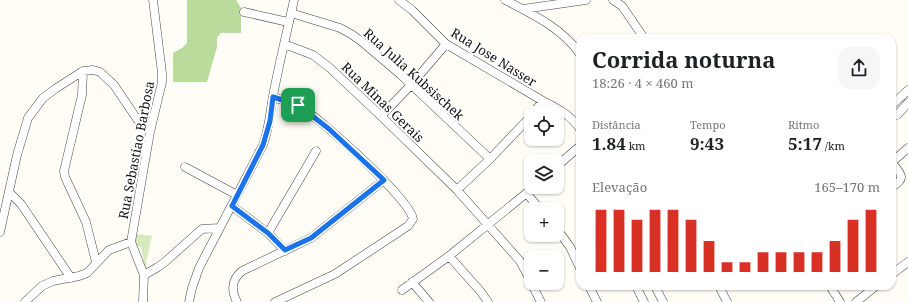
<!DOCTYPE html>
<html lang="pt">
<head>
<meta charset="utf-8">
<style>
  :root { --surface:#fff; --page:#f6f6f6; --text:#202124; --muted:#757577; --accent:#d93025 }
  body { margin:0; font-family:"Noto Serif",serif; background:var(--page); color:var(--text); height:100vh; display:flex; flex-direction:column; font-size:15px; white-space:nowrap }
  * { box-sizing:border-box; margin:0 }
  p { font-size:13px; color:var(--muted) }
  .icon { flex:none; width:22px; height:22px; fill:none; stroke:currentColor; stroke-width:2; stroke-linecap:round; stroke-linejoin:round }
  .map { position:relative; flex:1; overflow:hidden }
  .sheet { position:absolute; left:576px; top:34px; width:320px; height:256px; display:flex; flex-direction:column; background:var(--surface); border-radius:12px; box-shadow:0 1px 3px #0004 }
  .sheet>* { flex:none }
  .tools { position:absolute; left:524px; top:106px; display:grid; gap:8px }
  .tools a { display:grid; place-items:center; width:40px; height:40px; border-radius:8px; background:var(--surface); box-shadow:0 1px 3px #0004; font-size:20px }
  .pin { position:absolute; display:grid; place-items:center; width:34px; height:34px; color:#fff; margin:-17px; border-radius:8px; box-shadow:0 2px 6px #0006 }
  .round { display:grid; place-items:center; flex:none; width:42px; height:42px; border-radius:12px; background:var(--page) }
  .summary { display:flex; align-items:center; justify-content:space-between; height:68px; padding:0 16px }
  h1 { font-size:22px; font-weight:700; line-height:30px }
  .metrics { display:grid; grid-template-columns:repeat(3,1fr); gap:6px; height:68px; padding:4px 16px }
  .metrics div { display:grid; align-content:center }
  .metrics b { font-size:17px; font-weight:700 }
  .metrics small { font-size:11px; font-weight:400 }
  .metrics p { font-size:11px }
  .chart { height:112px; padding:8px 16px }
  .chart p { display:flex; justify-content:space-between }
  .chart svg { width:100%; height:72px; margin-top:4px; stroke:var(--accent); stroke-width:6 }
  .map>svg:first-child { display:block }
</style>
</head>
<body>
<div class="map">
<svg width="908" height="302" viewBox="0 0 908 302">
  <rect width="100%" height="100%" fill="#fffdf5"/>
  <!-- green -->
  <path fill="#d5ebbd" d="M 137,234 L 152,236 L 145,268 L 141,247 L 135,245 Z"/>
  <!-- forest -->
  <path fill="#b9dc9c" d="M 187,0 L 236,0 L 241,8 L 241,33 L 221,33 L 217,38 L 217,47 L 207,82 L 173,82 L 173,53 L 182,48 L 187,43 Z"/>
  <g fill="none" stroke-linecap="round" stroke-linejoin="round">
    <defs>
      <path id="minor" d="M 399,0 L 412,10 L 446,44 L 543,101 C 557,108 571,115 580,129
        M 505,0 C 532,14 562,28 580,54
        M 613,0 L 622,6 L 644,38
        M 523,9 L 586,0
        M 244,12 L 288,22
        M 291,13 L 340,28 L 351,34 L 361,41 L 400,74 L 490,159
        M 284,44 L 313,55 L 330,68 L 381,116 L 457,190 L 520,261 L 531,282
        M 83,71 L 82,95 L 64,171 L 65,177 L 86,222 L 96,262
        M 273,97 C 281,100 291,102 299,106 C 320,118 410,199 413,219 L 408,226 L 335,274 L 275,302
        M 892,105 L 908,90
        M 533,113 L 543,101
        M 897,115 L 908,103
        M 381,116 L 411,85 L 446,44
        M 892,162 L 908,148
        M 892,163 C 901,174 907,178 892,187
        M 557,166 L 580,146
        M 185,167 L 237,195
        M 457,190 L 490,159 L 531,116
        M 9,192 L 21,204 L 71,278
        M 527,194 L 540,209
        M 232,206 L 268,233 L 285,251
        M 557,229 L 570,247 L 580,268
        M 0,232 L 17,155 L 28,118 L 43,98 L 55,89 L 83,71 L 93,70 L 100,72 L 114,85 L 137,119 L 150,132
        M 268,233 L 316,151
        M 449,256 L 481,292 L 488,302
        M 892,274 L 908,262
        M 144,275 L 158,267 L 166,261 L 202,229 L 219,228
        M 412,282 L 429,302
        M 531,283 L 541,302
        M 589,286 L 597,302
        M 636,286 L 644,302
        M 655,286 L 663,302
        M 719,286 L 727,302
        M 830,286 L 840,302
        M 402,290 L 449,256 L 534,187
        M 25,302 L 42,286 L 53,281 L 79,276 L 87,273 L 109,250 L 131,242
        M 143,302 L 144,275 L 131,242 L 150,132 L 162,82 L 162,73 L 153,0
        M 189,302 L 192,288 L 199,268 L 263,145 C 269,129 270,113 273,96 C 279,64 287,32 294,0
        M 237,302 C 231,290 231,280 242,271 L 311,238 L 384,180
        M 856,302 L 876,286"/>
    </defs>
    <!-- minor casing -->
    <use href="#minor" stroke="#444" stroke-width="9"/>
    <!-- minor -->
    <use href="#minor" stroke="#fff" stroke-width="8"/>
  </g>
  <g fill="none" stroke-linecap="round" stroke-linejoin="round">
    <defs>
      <path id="route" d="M 273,97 L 298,105 L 306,111 L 329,129 L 384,180 L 311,238 L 285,250 L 268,233 L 232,206 L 263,145 L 270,121 Z"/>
    </defs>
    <!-- route casing -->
    <use href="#route" stroke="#fff" stroke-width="8"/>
    <!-- route -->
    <use href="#route" stroke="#1a73e8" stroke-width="5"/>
  </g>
  <g text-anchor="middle" stroke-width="4" stroke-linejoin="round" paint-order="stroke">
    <!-- street labels -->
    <g font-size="13" fill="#111" stroke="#fff">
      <text transform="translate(494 57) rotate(32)" y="5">Rua Jose Nasser</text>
      <text transform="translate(414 74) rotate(42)" y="5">Rua Julia Kubsischek</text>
      <text transform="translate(383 102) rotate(44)" y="5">Rua Minas Gerais</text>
      <text transform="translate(136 150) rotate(-79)" y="5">Rua Sebastiao Barbosa</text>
    </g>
  </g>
</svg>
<div class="tools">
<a><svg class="icon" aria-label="locate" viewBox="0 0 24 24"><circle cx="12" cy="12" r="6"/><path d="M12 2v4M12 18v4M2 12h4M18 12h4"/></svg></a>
<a><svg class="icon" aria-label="layers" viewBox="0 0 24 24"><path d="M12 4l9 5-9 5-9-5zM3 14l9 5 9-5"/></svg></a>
<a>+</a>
<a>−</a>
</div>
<div class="pin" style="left:298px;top:105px;background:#1e9e55"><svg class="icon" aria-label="arrive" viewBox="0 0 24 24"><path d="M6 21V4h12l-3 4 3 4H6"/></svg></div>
<section class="sheet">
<div class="summary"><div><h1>Corrida noturna</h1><p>18:26 · 4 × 460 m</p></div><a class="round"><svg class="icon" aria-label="share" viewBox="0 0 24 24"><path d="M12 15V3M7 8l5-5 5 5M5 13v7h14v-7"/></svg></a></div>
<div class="metrics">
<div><p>Distância</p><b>1.84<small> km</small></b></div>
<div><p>Tempo</p><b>9:43</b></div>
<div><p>Ritmo</p><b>5:17<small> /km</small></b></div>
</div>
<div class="chart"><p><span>Elevação</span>165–170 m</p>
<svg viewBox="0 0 160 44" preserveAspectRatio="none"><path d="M5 44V6M15 44V6M25 44V12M35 44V6M45 44V6M55 44V12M65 44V25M75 44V38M85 44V38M95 44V32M105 44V32M115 44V32M125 44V32M135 44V25M145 44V12M155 44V6"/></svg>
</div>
</section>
</div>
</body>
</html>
